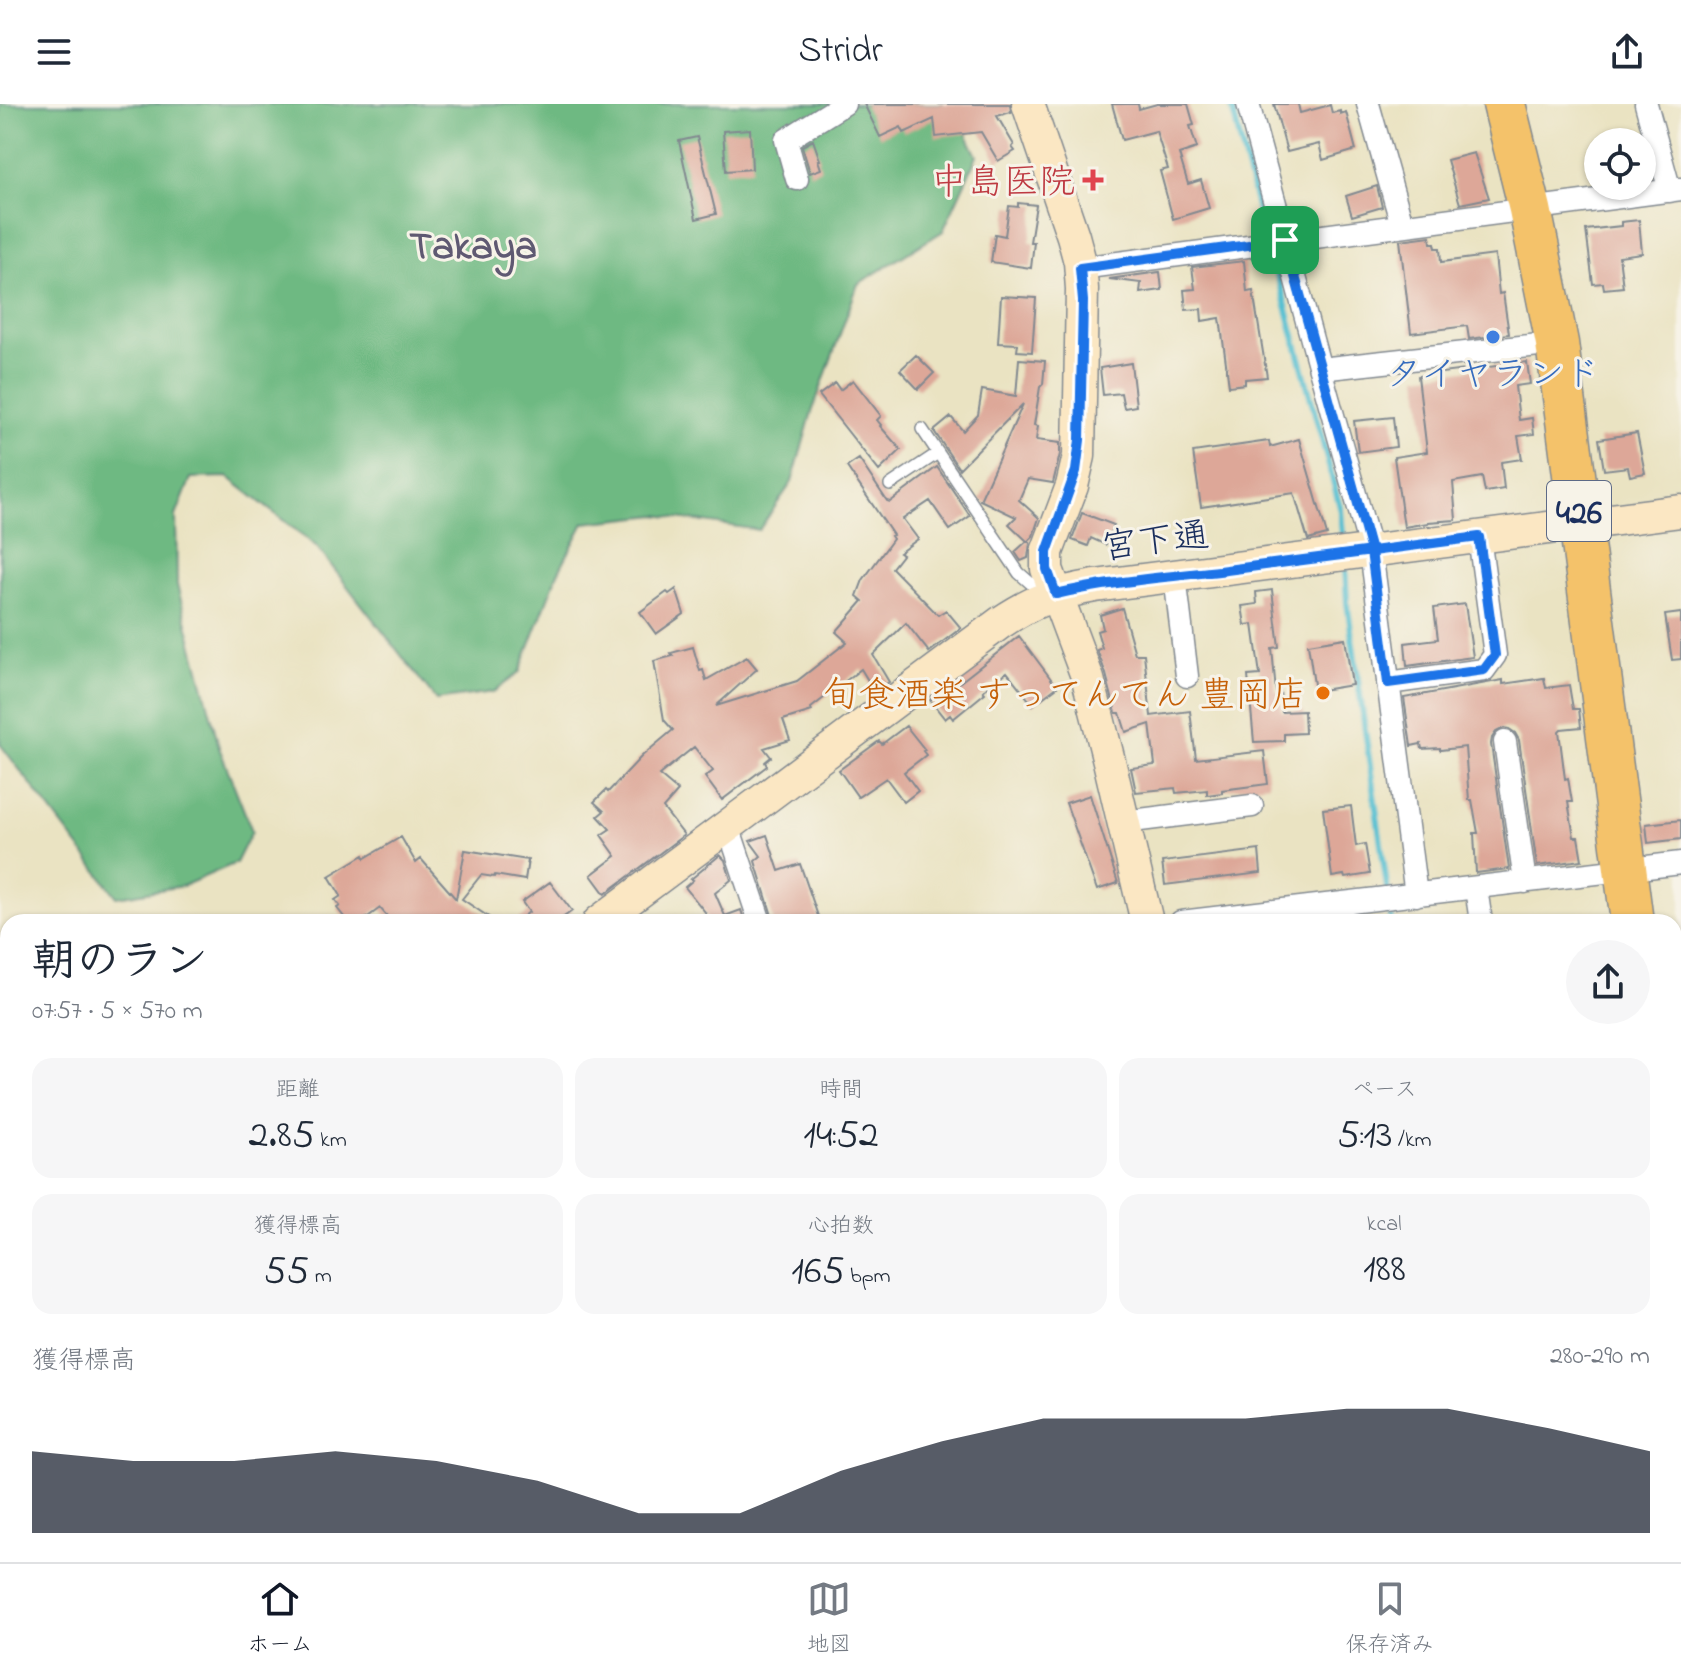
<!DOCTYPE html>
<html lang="ja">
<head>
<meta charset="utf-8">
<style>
  :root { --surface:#fff; --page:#f6f6f7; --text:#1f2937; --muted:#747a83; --line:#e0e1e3; --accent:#111827 }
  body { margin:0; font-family:"Indie Flower","Klee One",sans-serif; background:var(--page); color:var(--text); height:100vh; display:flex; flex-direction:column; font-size:30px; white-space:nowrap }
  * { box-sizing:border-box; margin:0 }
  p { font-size:26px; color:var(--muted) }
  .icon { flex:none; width:44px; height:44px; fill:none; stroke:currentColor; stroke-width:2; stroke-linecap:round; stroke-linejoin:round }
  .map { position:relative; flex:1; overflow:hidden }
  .details { position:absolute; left:0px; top:810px; width:1682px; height:648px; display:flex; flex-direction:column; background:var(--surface); border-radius:24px 24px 0 0; box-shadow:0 2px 6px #0004 }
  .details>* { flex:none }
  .buttons { position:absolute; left:1584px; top:24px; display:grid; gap:16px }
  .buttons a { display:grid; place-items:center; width:72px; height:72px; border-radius:50%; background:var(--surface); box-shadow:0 2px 6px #0004; font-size:40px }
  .pin { position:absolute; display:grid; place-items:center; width:68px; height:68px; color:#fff; margin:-34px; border-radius:16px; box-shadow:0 4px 12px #0006 }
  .round { display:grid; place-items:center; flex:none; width:84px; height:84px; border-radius:42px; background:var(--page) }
  .head { display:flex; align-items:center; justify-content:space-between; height:136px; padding:0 32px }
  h1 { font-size:44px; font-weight:600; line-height:60px }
  .stats { display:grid; grid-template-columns:repeat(3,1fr); gap:12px; height:136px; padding:8px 32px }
  .stats div { display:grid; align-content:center; border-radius:20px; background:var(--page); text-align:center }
  .stats b { font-size:40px; font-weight:600 }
  .stats small { font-size:22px; font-weight:400 }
  .stats p { font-size:22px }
  .chart { height:224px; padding:16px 32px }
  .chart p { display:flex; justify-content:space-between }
  .chart svg { width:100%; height:144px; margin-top:8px; fill:var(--accent); opacity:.7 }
  header { display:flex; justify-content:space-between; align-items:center; height:104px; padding:0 32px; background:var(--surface); font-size:36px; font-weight:600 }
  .tabs { display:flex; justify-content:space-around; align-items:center; height:112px; border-top:2px solid var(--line); background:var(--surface); font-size:22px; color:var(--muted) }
  .tabs a { display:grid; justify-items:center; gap:4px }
  .tabs .on { color:var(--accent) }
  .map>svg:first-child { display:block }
</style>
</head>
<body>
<header><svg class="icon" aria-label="menu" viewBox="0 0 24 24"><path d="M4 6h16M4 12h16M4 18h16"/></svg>Stridr<svg class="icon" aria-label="share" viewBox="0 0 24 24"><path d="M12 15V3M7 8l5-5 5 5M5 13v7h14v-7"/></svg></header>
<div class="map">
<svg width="1681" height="1458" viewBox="0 0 1681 1458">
  <rect width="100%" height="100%" fill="#f7f3e8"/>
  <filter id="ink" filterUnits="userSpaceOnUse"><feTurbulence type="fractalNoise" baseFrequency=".0125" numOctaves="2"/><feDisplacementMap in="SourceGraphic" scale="16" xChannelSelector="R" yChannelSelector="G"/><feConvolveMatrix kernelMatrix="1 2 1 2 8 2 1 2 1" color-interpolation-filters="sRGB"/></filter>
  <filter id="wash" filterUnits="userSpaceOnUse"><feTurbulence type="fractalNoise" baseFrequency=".006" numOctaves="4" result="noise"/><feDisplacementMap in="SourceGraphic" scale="32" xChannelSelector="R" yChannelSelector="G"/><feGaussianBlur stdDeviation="1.8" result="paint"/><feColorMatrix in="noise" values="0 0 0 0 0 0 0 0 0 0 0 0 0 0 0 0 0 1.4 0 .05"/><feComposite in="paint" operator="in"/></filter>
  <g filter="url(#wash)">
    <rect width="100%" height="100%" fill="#eae3c2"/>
    <!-- forest -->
    <path fill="#6eb982" stroke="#447470" stroke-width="2" d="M 0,0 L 943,0 L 956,8 L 977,52 L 943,127 L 858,180 L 811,311 L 792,378 L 759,426 L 657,411 L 584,419 L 557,471 L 519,569 L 493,588 L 436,596 L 316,442 L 228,373 L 191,374 L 176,412 L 177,481 L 220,646 L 252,727 L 236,759 L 183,782 L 117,793 L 0,640 Z
      M 0,941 L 8,954 L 8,1067 L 0,1076 Z
      M 533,1450 L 1156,1450 L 1163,1458 L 529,1458 Z"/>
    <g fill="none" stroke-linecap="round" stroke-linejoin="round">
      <!-- stream -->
      <path stroke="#55bfd1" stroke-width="6" d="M 1231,0 L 1265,134 L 1281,183 L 1341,407 L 1344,442
        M 1345,461 L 1347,498 L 1392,818
        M 1489,1450 L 1493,1453 L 1511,1450"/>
    </g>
    <g id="blocks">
      <!-- building -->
      <path fill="#dda798" d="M 864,0 L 1010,0 L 1011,8 L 997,12 L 1014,41 L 1012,43 L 1015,47 L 998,57 L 981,28 L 936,33 L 934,15 L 904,29 L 901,23 L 880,33 Z
        M 1112,0 L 1138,0 L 1139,5 L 1157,0 L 1188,0 L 1194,21 L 1190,22 L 1197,44 L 1179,50 L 1188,80 L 1201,76 L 1209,104 L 1173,115 L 1160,67 L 1168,65 L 1156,27 L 1122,36 Z
        M 1274,0 L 1298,0 L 1300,9 L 1330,1 L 1332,9 L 1340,7 L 1340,10 L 1346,8 L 1356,46 L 1323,56 L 1319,40 L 1287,48 Z
        M 750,25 L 752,65 L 726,67 L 723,27 Z
        M 697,33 L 716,110 L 696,115 L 679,37 Z
        M 813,36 L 820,56 L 818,56 L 821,65 L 810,69 L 802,42 Z
        M 1474,49 L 1489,94 L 1460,100 L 1447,56 Z
        M 1377,82 L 1382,103 L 1352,112 L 1346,92 Z
        M 1018,99 L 1036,101 L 1030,138 L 1034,138 L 1031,164 L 991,158 L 995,130 L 1005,132 L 1009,102 L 1018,103 Z
        M 1639,116 L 1642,149 L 1619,152 L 1623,183 L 1604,185 L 1603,179 L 1593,180 L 1586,126 L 1621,122 L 1621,118 Z
        M 1430,132 L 1431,139 L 1435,139 L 1436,144 L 1440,144 L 1441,158 L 1495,151 L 1499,190 L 1503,189 L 1509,230 L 1469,235 L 1467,222 L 1411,229 L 1400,136 Z
        M 1244,157 L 1247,188 L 1253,187 L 1267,273 L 1245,275 L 1245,280 L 1229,282 L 1220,214 L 1202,217 L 1201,205 L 1186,206 L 1184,186 L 1195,185 L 1192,163 Z
        M 1160,168 L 1162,186 L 1140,189 L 1141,179 L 1109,175 Z
        M 1001,192 L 1036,194 L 1032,248 L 1017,247 L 1018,240 L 998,239 Z
        M 916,251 L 934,269 L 918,285 L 900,266 Z
        M 1019,255 L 1045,257 L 1043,280 L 1040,283 L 1034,321 L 1038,322 L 1036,336 L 1060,339 L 1060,350 L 1053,379 L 1028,375 L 1019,396 L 1039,414 L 1033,432 L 1028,437 L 1030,439 L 1028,454 L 1021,457 L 1015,448 L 1027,437 L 1009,420 L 1016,413 L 980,396 L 1023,300 L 959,365 L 934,327 L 951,313 L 963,327 L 978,311 L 982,286 L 1016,292 Z
        M 1527,258 L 1530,280 L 1515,282 L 1519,316 L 1532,314 L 1534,330 L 1518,332 L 1522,355 L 1501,358 L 1504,385 L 1485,388 L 1482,373 L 1453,378 L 1456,416 L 1428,418 L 1428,419 L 1404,423 L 1394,353 L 1427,348 L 1418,272 Z
        M 1131,259 L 1136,302 L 1124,304 L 1121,289 L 1103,291 L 1100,264 Z
        M 853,276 L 881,312 L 877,316 L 881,321 L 880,322 L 901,346 L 879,367 L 819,291 L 835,279 L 840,286 Z
        M 1393,313 L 1396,343 L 1358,348 L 1354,317 Z
        M 1637,329 L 1645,369 L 1630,372 L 1628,363 L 1604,366 L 1599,335 Z
        M 1299,335 L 1327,431 L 1308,436 L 1294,389 L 1201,403 L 1193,348 L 1269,337 L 1270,343 Z
        M 859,355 L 887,397 L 890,398 L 937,363 L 970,412 L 950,426 L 930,397 L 903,415 L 918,435 L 899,449 L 902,451 L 892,464 L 938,511 L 946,506 L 961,524 L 929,548 L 906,519 L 873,551 L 889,578 L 875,588 L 861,565 L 811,604 L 812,607 L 783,616 L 790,636 L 764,644 L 771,653 L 765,658 L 767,662 L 722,696 L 705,673 L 713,667 L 694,643 L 659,671 L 678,687 L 663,704 L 684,731 L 605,790 L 591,771 L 616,752 L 601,731 L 610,725 L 598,712 L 604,707 L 594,698 L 606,686 L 608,688 L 642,652 L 673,626 L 664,616 L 654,557 L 673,552 L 671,549 L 693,543 L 700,567 L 703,566 L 706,576 L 747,553 L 757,565 L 716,602 L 797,577 L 847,538 L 836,528 L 863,497 L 857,492 L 863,476 L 893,435 L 891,432 L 893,431 L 847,363 Z
        M 1082,409 L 1114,421 L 1106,441 L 1091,434 L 1088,442 L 1072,436 Z
        M 676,485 L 684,510 L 656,530 L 640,508 L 667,488 L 669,490 Z
        M 1272,486 L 1279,543 L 1272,544 L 1276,588 L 1280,587 L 1282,608 L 1304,607 L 1305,629 L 1284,630 L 1284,637 L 1254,638 L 1248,572 L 1260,571 L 1253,520 L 1245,521 L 1242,502 L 1257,500 L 1256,488 Z
        M 1465,500 L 1473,553 L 1407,562 L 1405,539 L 1438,535 L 1434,504 Z
        M 1122,504 L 1135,550 L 1144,550 L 1151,612 L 1190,607 L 1196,655 L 1264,647 L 1268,680 L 1222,686 L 1222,689 L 1207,691 L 1207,686 L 1176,689 L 1175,684 L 1136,688 L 1131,664 L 1155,661 L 1150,620 L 1126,628 L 1120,609 L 1116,609 L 1106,570 L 1097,546 L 1102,544 L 1097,527 L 1103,525 L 1100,511 Z
        M 1681,509 L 1681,555 L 1672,556 L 1665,511 Z
        M 1019,532 L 1057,583 L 1033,601 L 1007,568 L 983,587 L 985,589 L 953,615 L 950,611 L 945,615 L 930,596 L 951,580 L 954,583 Z
        M 1345,534 L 1352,581 L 1315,587 L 1308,540 Z
        M 1544,574 L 1546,584 L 1569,581 L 1573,605 L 1579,605 L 1581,623 L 1561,625 L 1559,627 L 1565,675 L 1568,674 L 1572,698 L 1568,698 L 1574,733 L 1578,733 L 1582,756 L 1537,762 L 1519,636 L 1515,629 L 1509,625 L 1504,624 L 1496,628 L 1492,634 L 1491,640 L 1509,765 L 1476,769 L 1474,729 L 1478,729 L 1472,696 L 1469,696 L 1465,643 L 1440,646 L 1440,644 L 1422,645 L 1421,640 L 1411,642 L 1404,594 L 1503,576 L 1503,580 Z
        M 906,622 L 925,646 L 923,647 L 926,651 L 904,668 L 918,687 L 904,698 L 886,674 L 858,693 L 839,666 L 879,637 L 882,640 Z
        M 1090,691 L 1118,779 L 1097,786 L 1066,699 Z
        M 1351,702 L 1356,742 L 1365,740 L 1370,770 L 1345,774 L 1344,771 L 1332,773 L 1323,705 Z
        M 1681,716 L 1681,735 L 1648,739 L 1646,720 Z
        M 767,731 L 779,767 L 800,760 L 820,818 L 774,818 L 755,757 L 761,752 L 750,737 Z
        M 401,733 L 416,759 L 421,755 L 456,795 L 465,746 L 528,756 L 525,776 L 495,771 L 494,773 L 481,771 L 462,795 L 496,818 L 392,818 L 380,804 L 361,818 L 348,818 L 337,804 L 340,802 L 335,796 L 341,792 L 329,772 L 364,751 L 365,754 Z
        M 1259,746 L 1261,769 L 1165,781 L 1162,758 Z
        M 720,751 L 725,756 L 731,776 L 715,789 L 725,812 L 741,806 L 745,818 L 709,818 L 705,808 L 685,783 L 693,776 L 691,775 Z
        M 550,778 L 572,807 L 557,818 L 516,818 L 529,808 L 522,798 Z"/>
    </g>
  </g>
  <g filter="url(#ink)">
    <use href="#blocks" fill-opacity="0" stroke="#828990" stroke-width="2"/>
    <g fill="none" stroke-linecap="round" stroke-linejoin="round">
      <defs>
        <path id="lane" d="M 922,325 L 1019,469 L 1035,483 L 1047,488
          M 890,381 L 938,349"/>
        <path id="street" d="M 1248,0 L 1320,265 L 1557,239
          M 1368,0 L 1402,121
          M 1646,0 L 1670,87
          M 797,75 L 786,36 L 844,0
          M 1080,164 L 1681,85
          M 1320,265 L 1371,447 L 1416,791
          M 1175,472 L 1187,572
          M 1388,579 L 1484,566 L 1495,551 L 1479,433
          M 1505,638 L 1525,778
          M 1124,718 L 1252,702
          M 728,722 L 760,818
          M 1476,784 L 1481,818
          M 1181,818 L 1681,759
          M 1674,1064 L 1681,1063
          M 0,1408 L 8,1430
          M 1674,1445 L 1681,1444
          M 263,1450 L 264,1458
          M 507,1450 L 507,1458
          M 18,1458 L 23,1450
          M 216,1458 L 235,1450
          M 1548,1458 L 1579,1457 L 1633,1450"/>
        <path id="secondary" d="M 1028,0 L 1073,132 L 1080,158 L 1082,185 L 1079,352 L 1072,382 L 1047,448 L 1047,465 L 1088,575 L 1109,657 L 1147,818
          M 599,818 L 1000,519 C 1034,496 1055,489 1095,482 L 1681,407
          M 0,1269 L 8,1262
          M 1277,1450 L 1278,1458"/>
        <path id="highway" d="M 1504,0 L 1530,105 L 1557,239 L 1632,818
          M 1674,1139 L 1681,1197"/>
      </defs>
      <!-- lane casing -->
      <use href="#lane" stroke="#828990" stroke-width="14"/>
      <!-- street casing -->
      <use href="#street" stroke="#828990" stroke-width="25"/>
      <!-- secondary casing -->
      <use href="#secondary" stroke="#828990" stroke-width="35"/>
      <!-- highway casing -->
      <use href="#highway" stroke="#828990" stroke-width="45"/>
      <!-- lane -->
      <use href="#lane" stroke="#fff" stroke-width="11"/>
      <!-- street -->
      <use href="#street" stroke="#fff" stroke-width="22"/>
      <!-- secondary -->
      <use href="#secondary" stroke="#fbe7c3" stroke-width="32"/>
      <!-- highway -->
      <use href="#highway" stroke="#f4c26a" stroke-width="42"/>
    </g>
  </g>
  <g fill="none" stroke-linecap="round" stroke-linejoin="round" filter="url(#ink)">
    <defs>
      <path id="route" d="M 1285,136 L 1080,164 L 1083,197 L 1080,336 L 1076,367 L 1047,448 L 1047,465 L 1056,490 C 1109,478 1165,473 1219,467 C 1306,456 1392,444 1479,433 L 1495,551 L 1484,566 L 1388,579 L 1371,447 L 1285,136"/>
    </defs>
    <!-- route casing -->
    <use href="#route" stroke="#fff" stroke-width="16"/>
    <!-- route -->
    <use href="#route" stroke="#1a73e8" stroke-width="10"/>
  </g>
  <!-- markers -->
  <path fill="#e0444e" stroke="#f7f3e8" stroke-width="3" d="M1089 64h8v8h8v8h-8v8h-8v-8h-8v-8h8z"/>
  <circle fill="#3f7fe0" stroke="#f7f3e8" stroke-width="3" cx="1493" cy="233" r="8"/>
  <circle fill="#e8710a" stroke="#f7f3e8" stroke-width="3" cx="1323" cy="589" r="8"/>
  <g text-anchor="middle" stroke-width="6" stroke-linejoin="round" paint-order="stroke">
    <!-- shield labels -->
    <rect fill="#f7f3e8" stroke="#5d6a87" stroke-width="2" x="1547" y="377" width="64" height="60" rx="6"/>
    <g font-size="34" font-weight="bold" fill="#1b2f5e">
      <text x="1579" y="419">426</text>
    </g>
    <!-- health labels -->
    <g font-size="36" fill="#be3a42" stroke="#f7f3e8" text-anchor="end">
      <text x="1075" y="89">中島医院</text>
    </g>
    <!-- shop labels -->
    <g font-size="36" fill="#366cbe" stroke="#f7f3e8">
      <text x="1493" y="281">タイヤランド</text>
    </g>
    <!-- street labels -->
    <g font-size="36" fill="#1b2f5e" stroke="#f7f3e8">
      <text transform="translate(1155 435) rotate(-7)" y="13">宮下通</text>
    </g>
    <!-- food labels -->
    <g font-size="36" fill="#c56008" stroke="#f7f3e8" text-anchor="end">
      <text x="1307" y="602">旬食酒楽 すってんてん 豊岡店</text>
    </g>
    <!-- quarter labels -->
    <g font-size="40" font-weight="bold" fill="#5f5972" stroke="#f7f3e8">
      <text x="473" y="154">Takaya</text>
    </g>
  </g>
</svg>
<div class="buttons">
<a><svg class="icon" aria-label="locate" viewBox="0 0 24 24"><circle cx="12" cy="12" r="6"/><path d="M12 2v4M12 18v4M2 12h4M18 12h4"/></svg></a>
</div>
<div class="pin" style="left:1285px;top:136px;background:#1e9e55"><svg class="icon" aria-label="arrive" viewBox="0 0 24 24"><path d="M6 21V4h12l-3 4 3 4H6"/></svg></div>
<section class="details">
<div class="head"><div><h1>朝のラン</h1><p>07:57 · 5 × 570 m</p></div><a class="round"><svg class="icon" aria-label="share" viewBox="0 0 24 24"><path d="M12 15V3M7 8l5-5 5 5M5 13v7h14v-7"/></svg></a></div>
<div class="stats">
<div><p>距離</p><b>2.85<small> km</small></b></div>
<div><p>時間</p><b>14:52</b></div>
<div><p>ペース</p><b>5:13<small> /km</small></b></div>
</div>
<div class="stats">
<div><p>獲得標高</p><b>55<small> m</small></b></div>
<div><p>心拍数</p><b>165<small> bpm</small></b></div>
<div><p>kcal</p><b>188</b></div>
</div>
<div class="chart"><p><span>獲得標高</span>280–290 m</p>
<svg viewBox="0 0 160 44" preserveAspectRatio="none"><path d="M0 44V19L10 22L20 22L30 19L40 22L50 28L60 38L70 38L80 25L90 16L100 9L110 9L120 9L130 6L140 6L150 12L160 19V44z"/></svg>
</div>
</section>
</div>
<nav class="tabs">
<a class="on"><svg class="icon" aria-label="home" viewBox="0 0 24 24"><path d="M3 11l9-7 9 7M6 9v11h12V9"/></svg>ホーム</a>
<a><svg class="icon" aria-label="map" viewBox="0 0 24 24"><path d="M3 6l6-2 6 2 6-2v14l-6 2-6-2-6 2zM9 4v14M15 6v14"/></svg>地図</a>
<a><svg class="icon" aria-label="saved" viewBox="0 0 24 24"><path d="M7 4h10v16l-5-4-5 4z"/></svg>保存済み</a>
</nav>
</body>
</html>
